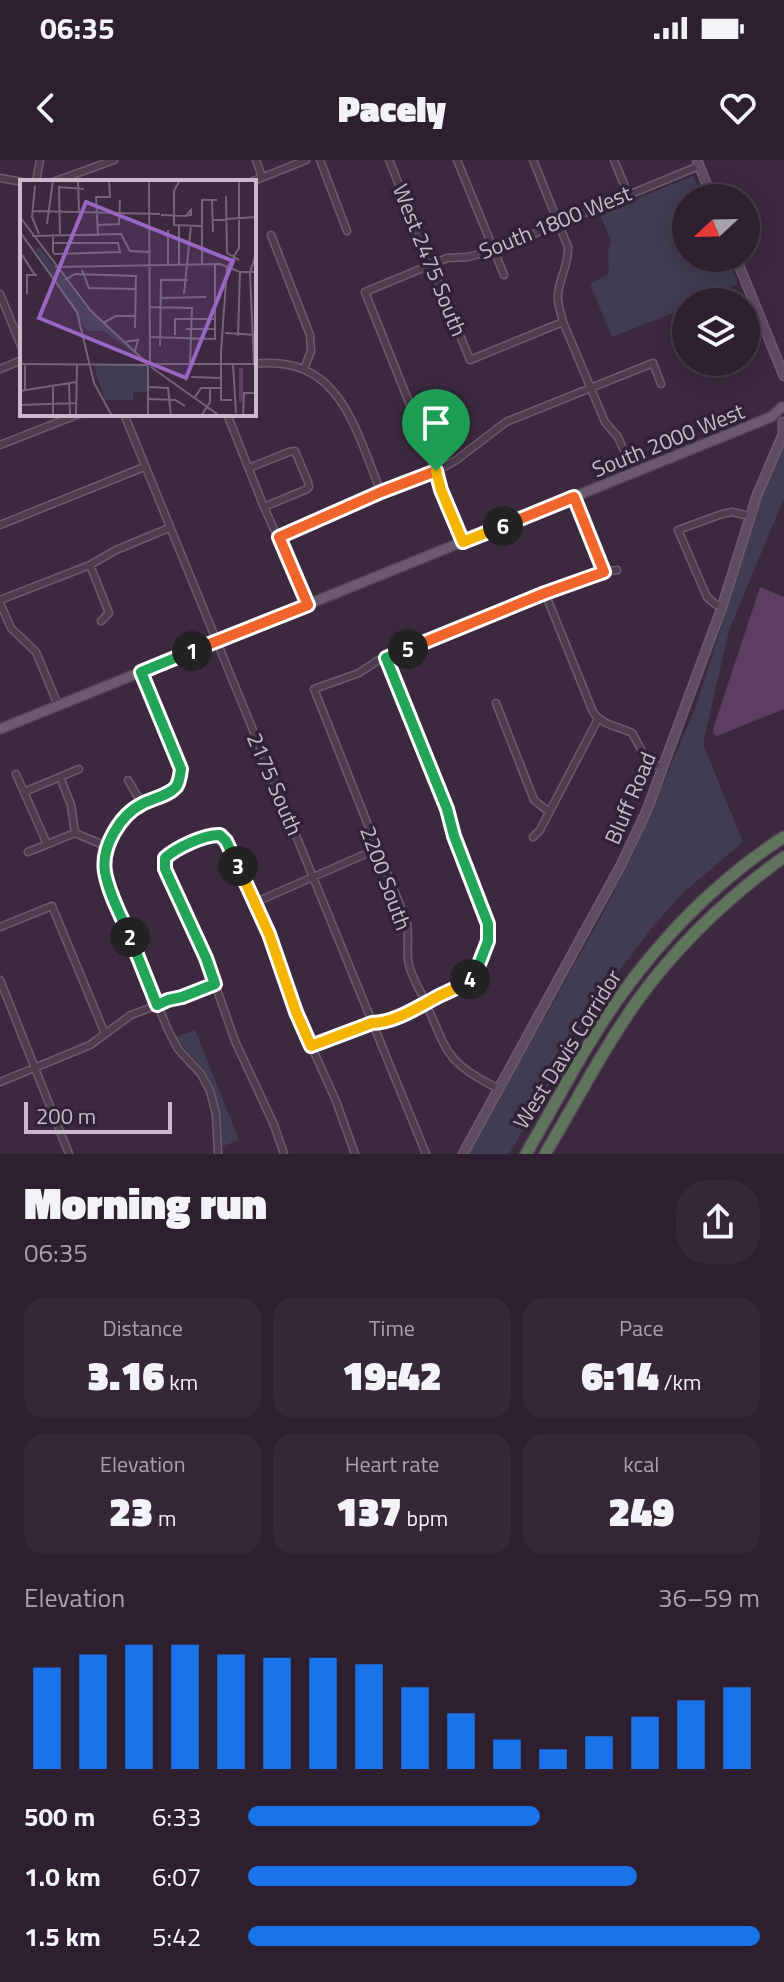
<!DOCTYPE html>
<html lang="en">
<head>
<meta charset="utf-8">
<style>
  :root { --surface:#2d1f2f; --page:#352737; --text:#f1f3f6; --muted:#a7a2aa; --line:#483d4b; --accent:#1a73e8 }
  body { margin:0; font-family:"Titillium Web",sans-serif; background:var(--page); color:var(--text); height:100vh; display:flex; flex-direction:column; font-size:30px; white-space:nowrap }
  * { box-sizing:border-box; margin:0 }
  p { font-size:26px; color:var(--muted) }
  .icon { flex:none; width:44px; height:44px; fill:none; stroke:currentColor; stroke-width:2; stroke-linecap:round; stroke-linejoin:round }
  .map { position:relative; height:994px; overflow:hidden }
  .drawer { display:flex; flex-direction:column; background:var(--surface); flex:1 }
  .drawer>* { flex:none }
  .needle { width:52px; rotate:248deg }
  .tools { position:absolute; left:672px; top:24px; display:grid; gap:16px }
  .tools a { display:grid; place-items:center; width:88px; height:88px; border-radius:50%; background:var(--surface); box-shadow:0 4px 20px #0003,0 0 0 2px var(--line); font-size:40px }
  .scale { position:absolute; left:24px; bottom:20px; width:148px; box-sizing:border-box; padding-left:8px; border:4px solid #c8baca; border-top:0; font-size:22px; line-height:28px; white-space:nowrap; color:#c8baca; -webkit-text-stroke:6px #322235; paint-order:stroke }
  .pin { position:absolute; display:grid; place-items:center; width:68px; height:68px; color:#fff; margin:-82px -34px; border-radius:50% 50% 50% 0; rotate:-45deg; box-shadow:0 0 8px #0007 }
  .pin .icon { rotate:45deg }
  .km { position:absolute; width:40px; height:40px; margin:-20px; border-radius:50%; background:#222; color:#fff; font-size:22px; line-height:40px; text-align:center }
  .round { display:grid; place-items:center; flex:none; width:84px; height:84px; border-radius:32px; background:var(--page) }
  .headline { display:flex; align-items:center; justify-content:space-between; height:136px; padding:0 24px }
  h1 { font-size:44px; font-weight:800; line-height:60px }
  .stats { display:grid; grid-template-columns:repeat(3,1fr); gap:12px; height:136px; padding:8px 24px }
  .stats div { display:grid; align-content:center; border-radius:20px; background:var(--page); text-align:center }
  .stats b { font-size:40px; font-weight:800 }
  .stats small { font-size:22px; font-weight:400 }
  .stats p { font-size:22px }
  .chart { height:224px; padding:16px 24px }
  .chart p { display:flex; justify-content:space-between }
  .chart svg { width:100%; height:144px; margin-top:8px; stroke:var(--accent); stroke-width:6 }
  ul { padding:0 24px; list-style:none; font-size:26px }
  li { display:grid; grid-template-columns:128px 96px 1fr; align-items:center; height:60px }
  li i { height:20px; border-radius:10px; background:var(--accent) }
  .status { display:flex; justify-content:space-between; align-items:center; height:56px; padding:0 40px; background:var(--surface); direction:ltr }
  .status svg { height:22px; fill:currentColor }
  header { display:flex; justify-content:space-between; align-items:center; height:104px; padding:0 24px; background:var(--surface); font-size:36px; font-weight:800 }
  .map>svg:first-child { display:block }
</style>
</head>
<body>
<div class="status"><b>06:35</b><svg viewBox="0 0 49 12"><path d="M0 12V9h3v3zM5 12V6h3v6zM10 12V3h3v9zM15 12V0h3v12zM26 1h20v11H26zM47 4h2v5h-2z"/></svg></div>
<header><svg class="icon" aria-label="back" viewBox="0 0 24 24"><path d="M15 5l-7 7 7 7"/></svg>Pacely<svg class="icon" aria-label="heart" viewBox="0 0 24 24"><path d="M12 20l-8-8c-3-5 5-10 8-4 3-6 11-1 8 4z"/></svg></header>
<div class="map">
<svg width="784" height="994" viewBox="0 0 784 994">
  <rect width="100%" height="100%" fill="#3c293f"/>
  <!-- green -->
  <path fill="#403d52" d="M 693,16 L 703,38 L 686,38 L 686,57 L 683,58 L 686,66 L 686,98 L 699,98 L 701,103 L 715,98 L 728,98 L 738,124 L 699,142 L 686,142 L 686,148 L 612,177 L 590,124 L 609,114 L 608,93 L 611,81 L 600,54 Z
    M 784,283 L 784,338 L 729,470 L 703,584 L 743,682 L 684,732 L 654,765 L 599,838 L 509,994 L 468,994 L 601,757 L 634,692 L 697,544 L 762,337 Z
    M 195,870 L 239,980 L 220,987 C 217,957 220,933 201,907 C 193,896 183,888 175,877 Z"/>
  <!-- water -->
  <path fill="#5d3d62" d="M 760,427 L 784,437 L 784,549 L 717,576 L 714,574 L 713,569 Z"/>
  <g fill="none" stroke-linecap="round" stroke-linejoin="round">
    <defs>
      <path id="street" d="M 256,0 L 262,17
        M 320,0 L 347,71
        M 389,0 L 470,200 L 563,162
        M 457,0 L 504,115
        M 533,0 L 568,87 C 569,105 559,118 558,135 C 557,144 561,153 563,162 L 605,262 L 618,277 L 634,313
        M 614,0 L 628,34
        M 0,18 L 22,22
        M 36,22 L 40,0
        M 53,22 L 114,0
        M 251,22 L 306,0
        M 271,75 L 310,175 L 311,191 L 304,209
        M 0,134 L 22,188
        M 254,204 C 340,193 355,269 381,332
        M 0,209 L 22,200
        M 124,254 L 426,994
        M 227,254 L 264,347 L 308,445
        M 0,285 L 79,254
        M 249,308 L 289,292 L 295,291 L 308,322 L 309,327 L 307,329 L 264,347
        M 574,337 L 604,412
        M 0,365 L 144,307
        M 279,377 L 381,332 L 436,311 L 455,301 L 506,262 L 653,203 L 661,224
        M 463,382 L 441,330 L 430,295 L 365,132 L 447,98 L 468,97 L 494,90 L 699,6
        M 90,405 L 109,453 L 101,461
        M 545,433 L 593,552 C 603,566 618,566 632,573 L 647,600 L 663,609
        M 0,440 L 90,405 L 116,390 L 169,368
        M 0,443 L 11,468 L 36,492 L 58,545
        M 722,447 L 715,444 L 707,437 L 678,370 L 722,354 L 732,352 L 750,356
        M 141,512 L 181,609 C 180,615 181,621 176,627 C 168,636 153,638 143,644 C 114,658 101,694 108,724 L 168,870 L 178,889 L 201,914 L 210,931 L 216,954 L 218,994
        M 496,543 L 534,640 L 549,652
        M 16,614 L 47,684
        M 60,617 L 71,645 L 75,673
        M 128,620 L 142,644
        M 24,632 L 79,609
        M 75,673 L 108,687
        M 533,677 L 540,670 L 598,559
        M 28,692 L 75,673
        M 256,742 L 377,689
        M 0,767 L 52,746 L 105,874
        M 0,820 L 69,994
        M 311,886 L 372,863 L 381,863 L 463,825 L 472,819 L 476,812 L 488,781 L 488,764 L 454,676 L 447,649 L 386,498
        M 0,922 L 90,885 L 131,855 L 215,824
        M 499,929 C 445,902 448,893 425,841 C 419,828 410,815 408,800 C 407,788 409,775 407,763 L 314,529 L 359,513 L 377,501 L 545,433 L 604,412 L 617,410
        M 284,994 L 274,965 L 235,881 L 206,798 L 165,709 L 165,698 C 176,688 205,674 220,675 L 226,681 L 269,774 L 296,852 L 336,941 L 355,994"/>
      <path id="secondary" d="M 697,0 L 712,38
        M 736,98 L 784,216
        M 783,274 L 783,262
        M 463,994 L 621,705 L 647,650 L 722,447 L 757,335 L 784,272"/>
      <path id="primary" d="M 0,569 L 771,257 L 782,247"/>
      <path id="highway" d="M 526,994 C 557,941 585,885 621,835 C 665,774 720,718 784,677
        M 545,994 C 576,942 604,887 640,837 C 680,783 729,736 784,697"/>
    </defs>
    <!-- street casing -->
    <use href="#street" stroke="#6b5b6d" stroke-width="9"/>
    <!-- secondary casing -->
    <use href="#secondary" stroke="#6b5b6d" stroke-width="11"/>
    <!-- primary casing -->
    <use href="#primary" stroke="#534456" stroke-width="12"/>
    <!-- highway casing -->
    <use href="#highway" stroke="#554557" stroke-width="14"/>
    <!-- street -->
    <use href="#street" stroke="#4d3d4f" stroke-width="6"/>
    <!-- secondary -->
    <use href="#secondary" stroke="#604b62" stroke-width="8"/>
    <!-- primary -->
    <use href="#primary" stroke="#6c5b6f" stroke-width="9"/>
    <!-- highway -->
    <use href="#highway" stroke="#5e755b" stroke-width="11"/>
  </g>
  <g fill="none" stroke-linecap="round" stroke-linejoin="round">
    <defs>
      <path id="split-1" d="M 192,491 L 308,445 L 279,377 L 381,332 L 436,311"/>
      <path id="split-2" d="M 130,777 C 122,757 109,735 105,712 C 101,687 120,655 142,644 C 153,638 168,636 176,627 C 180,621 180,615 181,609 L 141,512 L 192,491"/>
      <path id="split-3" d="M 130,777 L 157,845 L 168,840 L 182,837 L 215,824 L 206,798 L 165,709 L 165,698 C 176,688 205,674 220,675 L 226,681 L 238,706"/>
      <path id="split-4" d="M 238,706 L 269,774 L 296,852 L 311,886 L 372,863 C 394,863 418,847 437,837 C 448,831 460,828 470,819"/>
      <path id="split-5" d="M 408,489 L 386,498 L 447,649 L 454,676 L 488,764 L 488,781 L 476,812 L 470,819"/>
      <path id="split-6" d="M 408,489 L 545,433 L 604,412 L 574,337 L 503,366"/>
      <path id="split-7" d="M 436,311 L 441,330 L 463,382 L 503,366"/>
    </defs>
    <!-- split-1 casing -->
    <use href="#split-1" stroke="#fff" stroke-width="16"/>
    <!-- split-2 casing -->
    <use href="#split-2" stroke="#fff" stroke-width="16"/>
    <!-- split-3 casing -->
    <use href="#split-3" stroke="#fff" stroke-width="16"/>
    <!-- split-4 casing -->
    <use href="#split-4" stroke="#fff" stroke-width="16"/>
    <!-- split-5 casing -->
    <use href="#split-5" stroke="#fff" stroke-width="16"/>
    <!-- split-6 casing -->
    <use href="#split-6" stroke="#fff" stroke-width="16"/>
    <!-- split-7 casing -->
    <use href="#split-7" stroke="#fff" stroke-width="16"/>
    <!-- split-1 -->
    <use href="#split-1" stroke="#f0652b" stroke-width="10"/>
    <!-- split-2 -->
    <use href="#split-2" stroke="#22a559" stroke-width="10"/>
    <!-- split-3 -->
    <use href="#split-3" stroke="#22a559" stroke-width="10"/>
    <!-- split-4 -->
    <use href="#split-4" stroke="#f5b400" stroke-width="10"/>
    <!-- split-5 -->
    <use href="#split-5" stroke="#22a559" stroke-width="10"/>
    <!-- split-6 -->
    <use href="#split-6" stroke="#f0652b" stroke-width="10"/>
    <!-- split-7 -->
    <use href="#split-7" stroke="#f5b400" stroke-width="10"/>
  </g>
  <g text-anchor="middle" stroke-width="7" stroke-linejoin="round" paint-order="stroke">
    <!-- street labels -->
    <g font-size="22" fill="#c8baca" stroke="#322235">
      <text transform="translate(555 62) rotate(-22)" y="8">South 1800 West</text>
      <text transform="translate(430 100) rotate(68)" y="8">West 2475 South</text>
      <text transform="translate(668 280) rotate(-22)" y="8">South 2000 West</text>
      <text transform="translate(275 624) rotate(67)" y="8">2175 South</text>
      <text transform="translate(630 638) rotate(-67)" y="8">Bluff Road</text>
      <text transform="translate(386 718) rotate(70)" y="8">2200 South</text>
      <text transform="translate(567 889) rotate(-58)" y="8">West Davis Corridor</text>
    </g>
  </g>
  <!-- overview -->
  <g transform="translate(20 20)">
    <rect width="236" height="236" fill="#3c293f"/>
    <path d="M 19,67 L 72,134 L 126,182 L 84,151 L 67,151 L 15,69 ZM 74,186 L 127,186 L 127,212 L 113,212 L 113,220 L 85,220 Z" fill="#403d52"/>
    <path fill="none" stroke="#5d3d62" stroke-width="4" d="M 221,222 L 221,188"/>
    <path fill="none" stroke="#746377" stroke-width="2" d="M 58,0 L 59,32M 129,0 L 130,183M 160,0 L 154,11 L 154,45 L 182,46M 15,6 L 12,37 L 19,54M 206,16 L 207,73 L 219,80M 192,21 L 193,52M 13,31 L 140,34M 141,35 L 166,36 L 171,30 L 171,35 L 166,36M 0,37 L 71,131 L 127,183M 192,40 L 236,37M 27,44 L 33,0M 77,45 L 99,44 L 100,20M 148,50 L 148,84M 0,52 L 57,132 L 74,203 L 92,236M 40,54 L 39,7 L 64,9M 12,56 L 101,54 L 110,71 L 129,72M 78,56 L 76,17 L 90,17 L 89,0M 33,63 L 98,63 L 100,72 L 35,74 L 33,72 L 33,54M 0,72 L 15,95M 159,84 L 159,45M 182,85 L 182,20 L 197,20M 35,87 L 200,84 L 220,92 L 236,92M 62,90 L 69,108 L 116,109M 45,100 L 55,94 L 116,96 L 115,148M 140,100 L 168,100M 7,114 L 7,95 L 17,95M 164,114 L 171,46M 141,118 L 186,117M 129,127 L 172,128 L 170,185M 83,143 L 96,136 L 116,136M 166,149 L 195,149M 205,153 L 236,155M 155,155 L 155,139 L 195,139M 218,156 L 220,92M 129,157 L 195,159 L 195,85M 104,162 L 118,160 L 115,171M 140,166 L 141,100M 0,184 L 128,185M 131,184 L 236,184M 213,184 L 216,233M 234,184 L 230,93 L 236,73M 128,186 L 128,236M 131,187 L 200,236M 171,197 L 201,198M 49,203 L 50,236M 129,207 L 148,208 L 151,236M 0,211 L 56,202M 5,211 L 5,184M 175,217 L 181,208 L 202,208M 129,219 L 155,220 L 165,226M 212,220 L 201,220 L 201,172 L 207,88 L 219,68 L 219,0M 0,225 L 56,223M 33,236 L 33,205M 56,236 L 57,185M 181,236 L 190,222 L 190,208M 223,236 L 224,213 L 236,213"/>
    <path fill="#9a65c3" fill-opacity="0.15" stroke="#9a65c3" stroke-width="4" d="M 66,22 L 213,81 L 166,198 L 19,138 Z"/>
    <rect width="236" height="236" fill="none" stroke="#c8baca" stroke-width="4"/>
  </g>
</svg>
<div class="tools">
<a><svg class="needle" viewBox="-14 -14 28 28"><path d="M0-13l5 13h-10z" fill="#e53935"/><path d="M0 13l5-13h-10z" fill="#a7a2aa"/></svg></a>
<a><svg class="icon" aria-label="layers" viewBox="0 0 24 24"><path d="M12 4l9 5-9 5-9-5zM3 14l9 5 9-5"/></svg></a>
</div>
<div class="scale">200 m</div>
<div class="pin" style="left:436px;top:311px;background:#1e9e55"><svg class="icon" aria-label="arrive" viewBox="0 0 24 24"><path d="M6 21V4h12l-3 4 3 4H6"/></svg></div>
<b class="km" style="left:192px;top:491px">1</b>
<b class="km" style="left:130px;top:777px">2</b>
<b class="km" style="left:238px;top:706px">3</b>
<b class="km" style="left:470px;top:819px">4</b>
<b class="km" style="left:408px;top:489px">5</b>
<b class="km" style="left:503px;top:366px">6</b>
</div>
<section class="drawer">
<div class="headline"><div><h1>Morning run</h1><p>06:35</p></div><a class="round"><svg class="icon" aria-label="share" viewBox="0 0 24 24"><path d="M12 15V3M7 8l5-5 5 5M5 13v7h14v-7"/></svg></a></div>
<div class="stats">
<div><p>Distance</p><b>3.16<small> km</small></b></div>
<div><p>Time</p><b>19:42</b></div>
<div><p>Pace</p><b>6:14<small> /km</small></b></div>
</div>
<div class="stats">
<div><p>Elevation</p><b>23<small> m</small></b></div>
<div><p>Heart rate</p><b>137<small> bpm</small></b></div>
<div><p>kcal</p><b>249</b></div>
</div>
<div class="chart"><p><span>Elevation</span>36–59 m</p>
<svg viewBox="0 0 160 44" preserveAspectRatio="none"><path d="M5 44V13M15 44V9M25 44V6M35 44V6M45 44V9M55 44V10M65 44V10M75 44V12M85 44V19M95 44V27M105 44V35M115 44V38M125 44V34M135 44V28M145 44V23M155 44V19"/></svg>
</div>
<ul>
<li><b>500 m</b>6:33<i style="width:57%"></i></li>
<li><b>1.0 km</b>6:07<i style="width:76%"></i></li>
<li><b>1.5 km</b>5:42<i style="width:100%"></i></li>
</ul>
</section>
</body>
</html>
